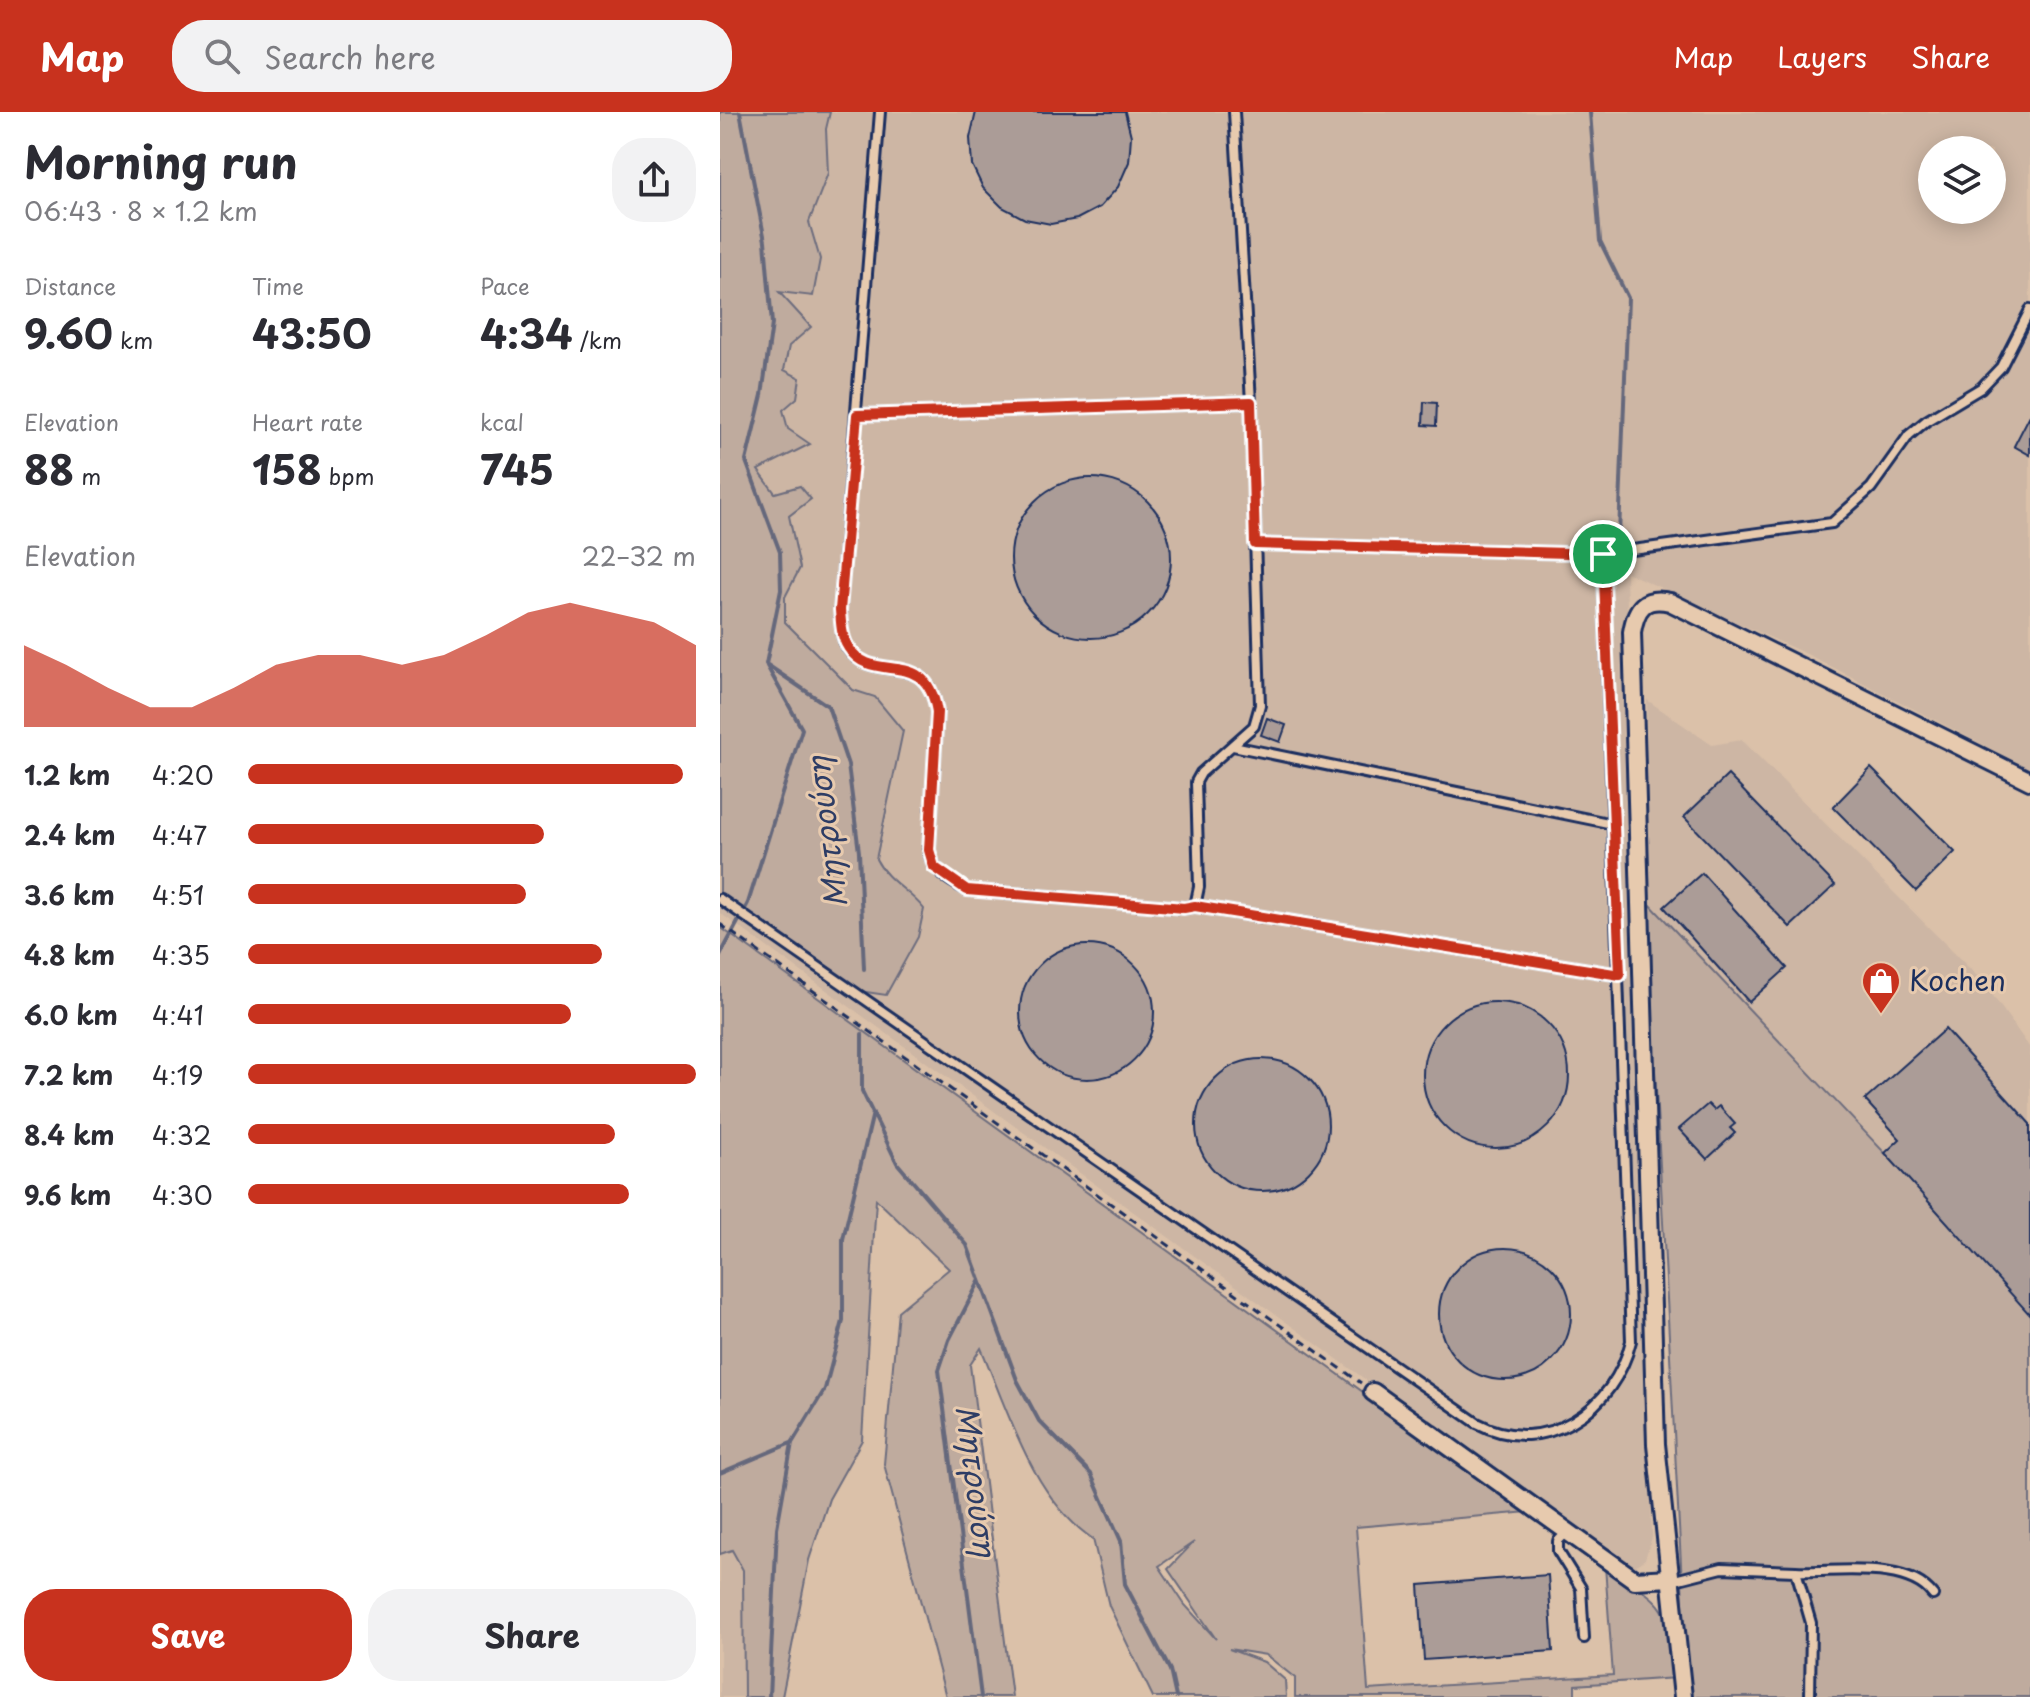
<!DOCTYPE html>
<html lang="en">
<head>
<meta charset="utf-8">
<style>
  :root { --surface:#fff; --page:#f2f2f3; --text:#2b2b33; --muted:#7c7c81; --accent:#c8321e }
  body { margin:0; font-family:"Playpen Sans",sans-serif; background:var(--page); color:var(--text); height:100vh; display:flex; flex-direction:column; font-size:30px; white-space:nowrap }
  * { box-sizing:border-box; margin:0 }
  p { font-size:26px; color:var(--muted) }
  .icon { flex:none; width:44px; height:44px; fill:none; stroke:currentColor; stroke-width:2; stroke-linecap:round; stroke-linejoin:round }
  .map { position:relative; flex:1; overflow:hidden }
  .panel { display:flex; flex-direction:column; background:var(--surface); width:720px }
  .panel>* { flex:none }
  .tools { position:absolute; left:1198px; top:24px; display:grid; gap:16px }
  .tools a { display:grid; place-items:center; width:88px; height:88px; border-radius:50%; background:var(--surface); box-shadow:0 4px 20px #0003; font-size:40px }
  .pin { position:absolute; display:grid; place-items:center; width:68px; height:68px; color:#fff; margin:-34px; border:4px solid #fff; border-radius:50%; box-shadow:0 2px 8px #0007 }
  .round { display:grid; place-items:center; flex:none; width:84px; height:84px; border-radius:32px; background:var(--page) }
  .headline { display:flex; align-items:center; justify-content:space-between; height:136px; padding:0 24px }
  h1 { font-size:44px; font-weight:700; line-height:60px }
  .metrics { display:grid; grid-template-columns:repeat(3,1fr); gap:12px; height:136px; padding:8px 24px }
  .metrics div { display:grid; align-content:center }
  .metrics b { font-size:40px; font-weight:700 }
  .metrics small { font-size:22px; font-weight:400 }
  .metrics p { font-size:22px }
  .chart { height:224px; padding:16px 24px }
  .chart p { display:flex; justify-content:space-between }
  .chart svg { width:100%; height:144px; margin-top:8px; fill:var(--accent); opacity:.7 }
  .cta { display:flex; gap:16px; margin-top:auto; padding:16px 24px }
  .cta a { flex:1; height:92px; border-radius:32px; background:var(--accent); color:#fff; font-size:32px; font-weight:700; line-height:92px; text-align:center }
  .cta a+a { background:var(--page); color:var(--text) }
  ul { padding:0 24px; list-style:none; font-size:26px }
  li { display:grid; grid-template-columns:128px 96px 1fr; align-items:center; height:60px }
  li i { height:20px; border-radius:10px; background:var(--accent) }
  header { display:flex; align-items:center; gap:48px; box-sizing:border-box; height:112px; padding:0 40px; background:var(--accent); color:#fff }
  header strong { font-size:38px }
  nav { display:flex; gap:44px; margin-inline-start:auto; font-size:28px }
  .search { width:560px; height:72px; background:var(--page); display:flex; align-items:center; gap:20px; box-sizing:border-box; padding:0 28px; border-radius:32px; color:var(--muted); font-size:30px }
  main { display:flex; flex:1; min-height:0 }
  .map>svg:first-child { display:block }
</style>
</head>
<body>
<header>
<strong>Map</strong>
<div class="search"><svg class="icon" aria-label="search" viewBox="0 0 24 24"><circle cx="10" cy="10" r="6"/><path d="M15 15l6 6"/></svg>Search here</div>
<nav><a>Map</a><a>Layers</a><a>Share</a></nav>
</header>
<main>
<section class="panel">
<div class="headline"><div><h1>Morning run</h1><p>06:43 · 8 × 1.2 km</p></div><a class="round"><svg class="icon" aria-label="share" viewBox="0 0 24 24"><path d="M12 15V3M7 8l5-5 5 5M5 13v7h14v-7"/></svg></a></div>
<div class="metrics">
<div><p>Distance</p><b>9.60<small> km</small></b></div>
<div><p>Time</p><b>43:50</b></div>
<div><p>Pace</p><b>4:34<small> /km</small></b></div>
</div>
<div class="metrics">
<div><p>Elevation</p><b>88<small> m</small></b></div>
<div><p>Heart rate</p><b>158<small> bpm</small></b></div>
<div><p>kcal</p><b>745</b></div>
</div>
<div class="chart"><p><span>Elevation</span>22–32 m</p>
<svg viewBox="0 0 160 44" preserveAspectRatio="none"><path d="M0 44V19L10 25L20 32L30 38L40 38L50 32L60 25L70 22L80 22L90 25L100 22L110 16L120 9L130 6L140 9L150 12L160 19V44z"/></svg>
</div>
<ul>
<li><b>1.2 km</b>4:20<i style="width:97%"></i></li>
<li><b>2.4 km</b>4:47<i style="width:66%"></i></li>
<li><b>3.6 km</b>4:51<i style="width:62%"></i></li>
<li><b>4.8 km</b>4:35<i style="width:79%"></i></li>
<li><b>6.0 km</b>4:41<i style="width:72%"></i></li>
<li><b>7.2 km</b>4:19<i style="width:100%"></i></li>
<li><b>8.4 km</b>4:32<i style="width:82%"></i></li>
<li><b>9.6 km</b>4:30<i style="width:85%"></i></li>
</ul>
<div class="cta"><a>Save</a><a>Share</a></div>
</section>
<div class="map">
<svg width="1310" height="1585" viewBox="0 0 1310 1585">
  <rect width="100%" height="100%" fill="#dbc1a9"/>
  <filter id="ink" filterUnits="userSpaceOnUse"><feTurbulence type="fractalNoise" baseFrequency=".0125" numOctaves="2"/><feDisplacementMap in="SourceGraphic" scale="16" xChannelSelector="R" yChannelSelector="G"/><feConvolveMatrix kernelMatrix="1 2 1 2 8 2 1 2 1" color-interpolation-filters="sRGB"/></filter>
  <g filter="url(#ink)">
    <!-- built -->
    <path fill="#cdb6a4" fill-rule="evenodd" d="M 0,0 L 1310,0 L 1310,657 L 1091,544 L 906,460 L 932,1425 L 925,1447 L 909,1458 L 0,801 ZM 1212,38 L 1272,38 L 1272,98 L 1212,98 Z
      M 927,588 L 992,633 L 1022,628 L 1264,871 L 1310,936 L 1310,1195 L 926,788 Z
      M 12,1438 L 23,1458 L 24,1585 L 0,1585 L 0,1442 Z"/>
    <!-- green -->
    <path fill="#bfab9e" stroke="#6d6d7e" stroke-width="2" fill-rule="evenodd" d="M 0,0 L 110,0 L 106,17 L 108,61 L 89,110 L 100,147 L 93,184 L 59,180 L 91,215 L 69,234 L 64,258 L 80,266 L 77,286 L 63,298 L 68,317 L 90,332 L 38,358 L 55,381 L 80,374 L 91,387 L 69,404 L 80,456 L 65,485 L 65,510 L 133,578 L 155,585 L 183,619 L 156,747 C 167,769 189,778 204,797 L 198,825 L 166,883 L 126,877 L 0,787 Z
      M 926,788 L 1310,1195 L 1310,1585 L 968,1585 Z
      M 0,815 L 809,1400 L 636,1415 L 648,1578 L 893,1563 L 885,1454 C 951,1497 946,1488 956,1566 L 855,1573 L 855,1585 L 575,1585 L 575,1566 L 546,1543 L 509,1537 L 544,1550 L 565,1568 L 566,1585 L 433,1585 L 389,1494 L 373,1427 C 313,1387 288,1299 261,1236 L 250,1253 L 292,1585 L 226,1585 L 164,1352 L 178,1199 L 229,1157 L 156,1087 L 142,1328 L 109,1387 L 89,1448 L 62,1585 L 24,1585 L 23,1458 L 12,1438 L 0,1442 ZM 474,1430 L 448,1457 L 496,1527 L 465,1493 L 439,1454 Z"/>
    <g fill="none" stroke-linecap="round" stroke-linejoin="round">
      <!-- stream -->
      <path stroke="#65677b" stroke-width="4" d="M 20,0 L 45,129 L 52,212 L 42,283 L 26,349 L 60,440 L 61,478 L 46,552 L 108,594 L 128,653 L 139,740 L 144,857
        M 870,0 L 880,129 L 908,186 L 899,423
        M 0,844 L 28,791 L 82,617 L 47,554
        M 142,922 L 142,979 L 177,1051 L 247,1133 L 297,1268 L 319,1309 L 371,1362 L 401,1429 L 405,1472 L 450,1558 L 456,1585
        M 260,1168 L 229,1228 L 219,1258 L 261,1585
        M 0,1361 L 71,1331
        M 49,1585 L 57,1416 L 72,1331 L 105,1277 L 123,1209 L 123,1127 L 153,1001"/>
    </g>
    <!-- building -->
    <path fill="#ab9c97" stroke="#1b2f5e" stroke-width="2" d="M 256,0 L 405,0 L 411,24 L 409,50 L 398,75 L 380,95 L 357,107 L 331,112 L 305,107 L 282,95 L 263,76 L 252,53 L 250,26 Z
      M 704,290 L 717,291 L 716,314 L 703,313 Z
      M 1310,303 L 1310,343 L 1294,334 Z
      M291 446a80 80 0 1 1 160 0a80 80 0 1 1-160 0Z
      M 547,606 L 566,613 L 560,630 L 541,623 Z
      M 1151,656 L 1235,740 L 1196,779 L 1113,695 Z
      M 1008,663 L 1115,773 L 1070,815 L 964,705 Z
      M 982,761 L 1067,856 L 1029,890 L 944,795 Z
      M300 900a67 67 0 1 1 134 0a67 67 0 1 1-134 0Z
      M703 963a73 73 0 1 1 146 0a73 73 0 1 1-146 0Z
      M 1225,917 L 1310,1012 L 1310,1203 L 1165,1041 L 1180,1027 L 1145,988 Z
      M476 1013a66 66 0 1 1 132 0a66 66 0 1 1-132 0Z
      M 988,992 L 994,998 L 999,994 L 1015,1012 L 1010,1016 L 1015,1021 L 987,1047 L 959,1017 Z
      M719 1202a66 66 0 1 1 132 0a66 66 0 1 1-132 0Z
      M 828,1463 L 833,1539 L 704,1548 L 699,1473 Z"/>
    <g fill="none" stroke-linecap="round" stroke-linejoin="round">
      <defs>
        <path id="service" d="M 160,0 L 120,498 C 121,509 121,525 127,535 C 153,575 206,533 217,600 L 209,738 C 211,759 230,769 247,778 L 464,796 L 475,794 L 479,775 L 476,670 L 481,661 L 534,614 L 540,593 L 531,290 L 514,0
          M 137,303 L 531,290
          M 535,432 L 883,442
          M 513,634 L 893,712
          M 0,787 L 757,1311 C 825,1347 895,1297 911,1229 L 883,442 L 1112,411 L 1151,376 L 1189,323 L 1206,309 L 1261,276 L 1281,255 L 1310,198
          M 475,794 L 900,863
          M 847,1420 L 838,1429 L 838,1439 L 861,1476 L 864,1526
          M 1076,1459 C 1115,1461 1187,1448 1213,1483
          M 951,1469 L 1002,1456 L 1076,1459 L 1091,1511 L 1090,1585"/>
        <path id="minor" d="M 653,1280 L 915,1468 L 950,1466
          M 963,1585 L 936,1332 L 912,520 C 916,496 924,484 950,490 L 1310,669"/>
      </defs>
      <!-- service casing -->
      <use href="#service" stroke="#1b2f5e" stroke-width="14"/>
      <!-- minor casing -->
      <use href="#minor" stroke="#1b2f5e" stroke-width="22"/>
      <!-- path -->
      <path stroke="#1b2f5e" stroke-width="3" stroke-dasharray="8 6" stroke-linecap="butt" d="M 0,812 L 641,1271"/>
      <!-- service -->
      <use href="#service" stroke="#e7caae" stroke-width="8"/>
      <!-- minor -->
      <use href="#minor" stroke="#e7caae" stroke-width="16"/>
    </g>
  </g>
  <g fill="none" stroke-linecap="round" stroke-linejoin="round" filter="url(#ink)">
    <defs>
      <path id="route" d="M 531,290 L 535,432 L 883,442 L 900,863 L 475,794 L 464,796 L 247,778 L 214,755 L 209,738 L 217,600 C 206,532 153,575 128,535 C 121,525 121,509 120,498 L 137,303 Z"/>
    </defs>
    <!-- route casing -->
    <use href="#route" stroke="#fff" stroke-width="16"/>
    <!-- route -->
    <use href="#route" stroke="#c8321e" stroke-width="10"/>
  </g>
  <!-- icons -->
  <defs>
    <symbol id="shop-pin" viewBox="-11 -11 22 30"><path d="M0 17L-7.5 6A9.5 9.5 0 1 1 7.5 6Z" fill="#c8321e" stroke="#e7caae"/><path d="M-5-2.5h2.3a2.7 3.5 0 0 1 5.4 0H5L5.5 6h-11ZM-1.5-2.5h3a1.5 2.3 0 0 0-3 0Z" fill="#fff"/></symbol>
  </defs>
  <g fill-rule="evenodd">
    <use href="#shop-pin" x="1139" y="847" width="44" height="60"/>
  </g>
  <g text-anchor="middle" stroke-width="6" stroke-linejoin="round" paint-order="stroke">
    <!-- poi labels -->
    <g font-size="28" fill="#1b2f5e" stroke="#e7caae" text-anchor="start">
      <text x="1189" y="879">Kochen</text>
    </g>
    <!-- water labels -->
    <g font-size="30" font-style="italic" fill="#2e3d65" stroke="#e7caae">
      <text transform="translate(108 720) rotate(-97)" y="10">Μητρούση</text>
      <text transform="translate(255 1369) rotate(83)" y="10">Μητρούση</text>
    </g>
  </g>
</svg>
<div class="tools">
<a><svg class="icon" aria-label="layers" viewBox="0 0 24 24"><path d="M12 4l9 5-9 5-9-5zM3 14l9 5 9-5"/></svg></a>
</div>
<div class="pin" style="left:883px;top:442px;background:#1e9e55"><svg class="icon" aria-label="arrive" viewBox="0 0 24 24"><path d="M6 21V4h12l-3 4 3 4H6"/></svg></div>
</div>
</main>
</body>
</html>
